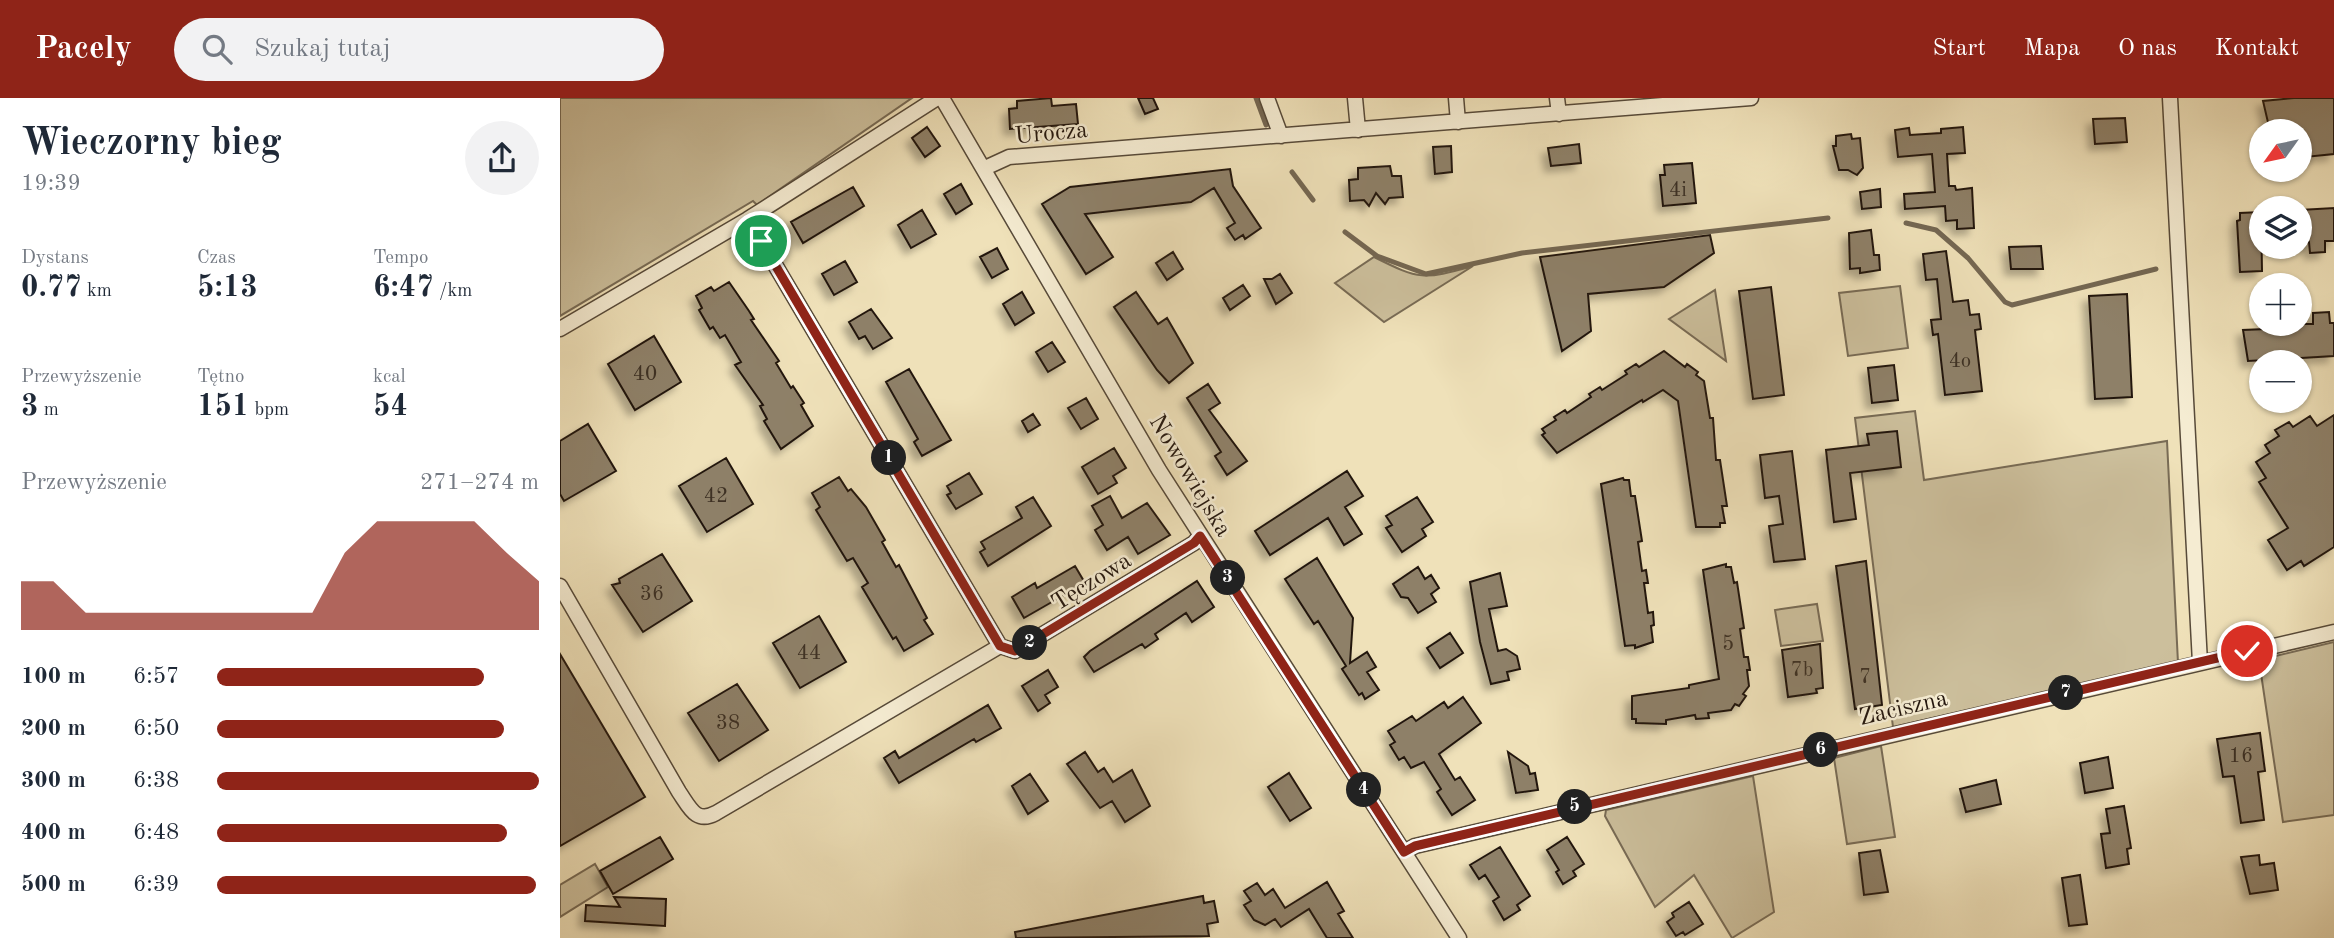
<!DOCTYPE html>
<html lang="pl">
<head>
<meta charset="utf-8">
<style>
  :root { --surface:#fff; --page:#f2f2f3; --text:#1f2937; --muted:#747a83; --accent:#8f2418 }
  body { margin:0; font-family:"Old Standard TT",serif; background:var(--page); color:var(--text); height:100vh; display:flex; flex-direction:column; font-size:26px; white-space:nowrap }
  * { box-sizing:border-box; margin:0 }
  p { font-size:23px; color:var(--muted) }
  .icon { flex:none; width:38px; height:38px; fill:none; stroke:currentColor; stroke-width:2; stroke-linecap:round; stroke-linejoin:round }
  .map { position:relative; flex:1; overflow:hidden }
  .sheet { display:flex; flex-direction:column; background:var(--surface); width:560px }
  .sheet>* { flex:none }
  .needle { width:46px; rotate:237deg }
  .tools { position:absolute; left:1689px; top:21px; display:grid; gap:14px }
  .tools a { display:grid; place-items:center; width:63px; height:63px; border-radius:50%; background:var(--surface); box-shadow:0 2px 5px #0004; font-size:35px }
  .pin { position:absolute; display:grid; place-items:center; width:60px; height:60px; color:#fff; margin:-30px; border:4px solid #fff; border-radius:50%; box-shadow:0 2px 7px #0007 }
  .km { position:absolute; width:35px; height:35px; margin:-18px; border-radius:50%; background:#222; color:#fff; font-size:19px; line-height:35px; text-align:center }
  .round { display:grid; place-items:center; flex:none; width:74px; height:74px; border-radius:37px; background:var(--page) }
  .head { display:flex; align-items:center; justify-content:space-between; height:119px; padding:0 21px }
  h1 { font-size:38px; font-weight:800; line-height:52px }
  .stats { display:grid; grid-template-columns:repeat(3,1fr); gap:10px; height:119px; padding:7px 21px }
  .stats div { display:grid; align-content:center }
  .stats b { font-size:30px; font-weight:800 }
  .stats small { font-size:19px; font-weight:400 }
  .stats p { font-size:19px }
  .chart { height:196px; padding:14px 21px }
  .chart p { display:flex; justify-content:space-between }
  .chart svg { width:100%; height:126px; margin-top:7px; fill:var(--accent); opacity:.7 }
  ul { padding:0 21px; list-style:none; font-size:23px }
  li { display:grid; grid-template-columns:112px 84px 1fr; align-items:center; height:52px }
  li i { height:18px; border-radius:9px; background:var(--accent) }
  header { display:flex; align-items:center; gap:42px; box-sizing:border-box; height:98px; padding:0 35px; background:var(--accent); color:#fff }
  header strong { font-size:33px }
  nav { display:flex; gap:38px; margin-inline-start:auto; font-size:24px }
  .search { width:490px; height:63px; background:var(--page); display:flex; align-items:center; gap:18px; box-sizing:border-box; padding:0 24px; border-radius:38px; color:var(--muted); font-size:26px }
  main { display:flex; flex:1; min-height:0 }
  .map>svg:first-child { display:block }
</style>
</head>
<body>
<header>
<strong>Pacely</strong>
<div class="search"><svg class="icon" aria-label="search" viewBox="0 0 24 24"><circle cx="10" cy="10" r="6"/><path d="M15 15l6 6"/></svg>Szukaj tutaj</div>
<nav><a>Start</a><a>Mapa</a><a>O nas</a><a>Kontakt</a></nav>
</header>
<main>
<section class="sheet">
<div class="head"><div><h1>Wieczorny bieg</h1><p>19:39</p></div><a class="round"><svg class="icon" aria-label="share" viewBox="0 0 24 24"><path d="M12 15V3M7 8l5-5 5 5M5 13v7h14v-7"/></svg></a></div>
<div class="stats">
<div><p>Dystans</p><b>0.77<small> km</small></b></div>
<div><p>Czas</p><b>5:13</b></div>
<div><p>Tempo</p><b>6:47<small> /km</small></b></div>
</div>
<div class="stats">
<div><p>Przewyższenie</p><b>3<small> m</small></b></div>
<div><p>Tętno</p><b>151<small> bpm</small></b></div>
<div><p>kcal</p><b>54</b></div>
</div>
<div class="chart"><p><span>Przewyższenie</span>271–274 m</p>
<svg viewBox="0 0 160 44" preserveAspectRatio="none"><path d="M0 44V27L10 27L20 38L30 38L40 38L50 38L60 38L70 38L80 38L90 38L100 17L110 6L120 6L130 6L140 6L150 17L160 27V44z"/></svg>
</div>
<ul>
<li><b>100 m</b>6:57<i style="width:83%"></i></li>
<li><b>200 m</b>6:50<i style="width:89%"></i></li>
<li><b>300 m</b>6:38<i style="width:100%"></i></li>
<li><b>400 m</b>6:48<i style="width:90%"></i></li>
<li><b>500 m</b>6:39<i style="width:99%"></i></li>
</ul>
</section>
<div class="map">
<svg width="1774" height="840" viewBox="0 0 1774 840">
  <defs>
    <filter id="shadow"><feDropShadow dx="-6" dy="6" stdDeviation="3.5" flood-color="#0004"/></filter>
  </defs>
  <rect width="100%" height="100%" fill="#efe1b9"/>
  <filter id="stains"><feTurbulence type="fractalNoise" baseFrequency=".00286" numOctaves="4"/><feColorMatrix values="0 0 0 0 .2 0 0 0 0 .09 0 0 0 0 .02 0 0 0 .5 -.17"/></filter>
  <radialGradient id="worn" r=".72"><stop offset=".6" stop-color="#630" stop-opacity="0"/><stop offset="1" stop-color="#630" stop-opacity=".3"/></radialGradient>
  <!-- green -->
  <path fill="#ccbf9c" stroke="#786b55" stroke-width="2" d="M 0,0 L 352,0 L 197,107 L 193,103 L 0,218 Z
    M 814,159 C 860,182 863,182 913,168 L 824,224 L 775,185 Z
    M 1340,188 L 1348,250 L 1288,258 L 1279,195 Z
    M 1155,192 L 1166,263 L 1109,221 Z
    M 1355,313 L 1364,382 L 1607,343 L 1618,565 L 1333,629 L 1295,320 Z
    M 1257,506 L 1263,543 L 1221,548 L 1215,512 Z
    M 1774,544 L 1774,717 L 1723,724 L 1699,562 Z
    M 1321,648 L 1335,739 L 1287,746 L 1274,660 Z
    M 1193,678 L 1214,814 L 1172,840 L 1134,777 L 1095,809 L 1045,718 L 1046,712 Z
    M 35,766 L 48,789 L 0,819 L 0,787 Z"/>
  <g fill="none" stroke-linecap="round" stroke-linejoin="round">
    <!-- stream -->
    <path stroke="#746752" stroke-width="5" d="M 696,0 L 706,27
      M 732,74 L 753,102
      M 1346,125 L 1376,132 L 1408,160 L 1445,204 L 1452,207 L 1596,171
      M 785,134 L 817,158 L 866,176 L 962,155 L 1268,120"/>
  </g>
  <!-- building -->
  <path fill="#8e8067" stroke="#24170e" stroke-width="2" filter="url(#shadow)" d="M 491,0 L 492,8 L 516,6 L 518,26 L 450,31 L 449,11 L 457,10 L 457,3 Z
    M 578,0 L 593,0 L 598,11 L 585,16 Z
    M 1734,0 L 1774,0 L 1774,56 L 1745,59 L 1745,51 L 1740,51 L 1740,33 L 1710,33 L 1703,3 Z
    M 1565,20 L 1567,44 L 1535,46 L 1533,21 Z
    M 367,29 L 380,48 L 365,59 L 352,40 Z
    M 1403,29 L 1405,55 L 1387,56 L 1389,88 L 1395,88 L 1396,92 L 1412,90 L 1414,130 L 1397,131 L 1397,122 L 1386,123 L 1385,108 L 1345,111 L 1344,96 L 1375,94 L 1372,56 L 1338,59 L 1335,32 L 1349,30 L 1350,37 L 1381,35 L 1381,31 Z
    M 1291,36 L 1292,41 L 1300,40 L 1303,70 L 1297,77 L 1288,72 L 1279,72 L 1273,48 L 1276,48 L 1276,38 Z
    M 1019,46 L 1021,65 L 991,68 L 988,50 Z
    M 891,48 L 892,74 L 875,76 L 873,49 Z
    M 1132,65 L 1136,105 L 1103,108 L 1100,77 L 1105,77 L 1104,67 Z
    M 830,68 L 832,78 L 841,78 L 843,99 L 829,100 L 825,106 L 816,95 L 809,108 L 804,102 L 790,103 L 789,82 L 798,81 L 798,70 Z
    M 670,71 L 673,88 L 701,130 L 685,141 L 683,137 L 675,142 L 667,130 L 675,125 L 654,90 L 631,104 L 525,116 L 553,159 L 526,176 L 482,106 L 510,89 Z
    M 401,86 L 412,106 L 396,116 L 384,96 Z
    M 293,89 L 304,108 L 243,145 L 231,124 Z
    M 1320,91 L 1321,109 L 1302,111 L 1300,94 Z
    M 1774,110 L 1774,143 L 1765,143 L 1765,154 L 1750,155 L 1749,144 L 1740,145 L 1740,112 Z
    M 362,112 L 376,136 L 351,150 L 338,127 Z
    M 1701,114 L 1702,173 L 1680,174 L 1677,123 L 1680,122 L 1680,115 Z
    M 1311,132 L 1314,157 L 1319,157 L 1320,172 L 1300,175 L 1300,170 L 1290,171 L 1289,135 Z
    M 1150,137 L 1154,155 L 1104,189 L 1028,196 L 1031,233 L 1002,253 L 980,159 Z
    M 1481,148 L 1483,171 L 1451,171 L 1449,149 Z
    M 437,150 L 448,171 L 432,180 L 420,159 Z
    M 1386,153 L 1393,204 L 1408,202 L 1410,217 L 1419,216 L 1421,231 L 1415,232 L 1422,293 L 1385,297 L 1378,236 L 1373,237 L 1371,222 L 1381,221 L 1377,181 L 1366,182 L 1363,156 Z
    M 613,154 L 623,171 L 607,182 L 596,165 Z
    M 285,163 L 297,184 L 274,197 L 262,176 Z
    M 720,176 L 732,195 L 716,206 L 704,181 L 712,181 Z
    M 169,184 L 189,213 L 194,221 L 191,222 L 219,263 L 216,265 L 231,290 L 233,288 L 244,305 L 241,307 L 253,328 L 221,351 L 204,323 L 207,321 L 200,308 L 203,307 L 175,267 L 181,264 L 165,237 L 160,240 L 153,229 L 150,231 L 139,212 L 142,210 L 136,198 L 151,189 L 154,193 Z
    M 683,187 L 690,198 L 670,212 L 663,200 Z
    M 1211,189 L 1224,297 L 1193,301 L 1179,193 Z
    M 462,194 L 474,215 L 455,227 L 443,206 Z
    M 576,194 L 598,226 L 607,220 L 633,265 L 609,285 L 597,272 L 554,209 Z
    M 1567,196 L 1572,299 L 1535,301 L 1529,198 Z
    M 311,211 L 332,240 L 313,251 L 305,238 L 299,241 L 289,224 Z
    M 1769,214 L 1770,225 L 1774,225 L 1774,258 L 1688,263 L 1683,232 L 1706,231 L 1706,226 L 1753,226 L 1753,215 Z
    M 94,238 L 121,284 L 75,312 L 48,266 Z
    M 492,244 L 505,264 L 488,274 L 476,254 Z
    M 1104,253 L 1125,269 L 1127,266 L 1138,274 L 1136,277 L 1144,283 L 1150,320 L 1153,320 L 1156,362 L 1160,362 L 1167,408 L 1162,408 L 1165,425 L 1160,425 L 1160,429 L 1136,429 L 1118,303 L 1103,292 L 1083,304 L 1082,302 L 997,355 L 982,337 L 985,335 L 982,331 L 996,322 L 994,319 L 1005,312 L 1007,315 L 1031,299 L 1029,296 L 1040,289 L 1042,292 L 1067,276 L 1065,273 L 1076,266 L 1079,269 Z
    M 1334,267 L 1338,302 L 1312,305 L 1308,270 Z
    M 349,271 L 391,342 L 362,358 L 354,344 L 358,341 L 326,284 Z
    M 648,286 L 660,305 L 649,312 L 687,363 L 667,377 L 655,358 L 661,354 L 627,300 Z
    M 526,300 L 538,321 L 521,331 L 508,310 Z
    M 473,316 L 480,327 L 468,334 L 462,323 Z
    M 1774,317 L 1774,449 L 1744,468 L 1741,463 L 1727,472 L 1708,442 L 1728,430 L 1699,384 L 1706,380 L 1696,364 L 1710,355 L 1705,347 L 1719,338 L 1715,332 L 1729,324 L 1733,329 L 1750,318 L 1757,328 Z
    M 28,326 L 56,373 L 4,403 L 0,396 L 0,343 Z
    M 1337,333 L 1341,369 L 1290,375 L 1296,421 L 1274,424 L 1266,352 L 1309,347 L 1307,336 Z
    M 554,350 L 566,370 L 553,378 L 557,385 L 538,396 L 522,369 Z
    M 1232,353 L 1245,461 L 1214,464 L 1209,428 L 1223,426 L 1219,398 L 1205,400 L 1200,357 Z
    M 166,360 L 193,406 L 147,434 L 119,388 Z
    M 787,373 L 803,398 L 785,409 L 802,436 L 784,447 L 768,420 L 710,457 L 695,433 Z
    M 409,375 L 422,396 L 396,411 L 387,397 L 391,395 L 387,388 Z
    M 279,379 L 288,393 L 291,391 L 306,409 L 325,442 L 322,444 L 336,469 L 339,467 L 367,520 L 364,522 L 373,536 L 344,553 L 336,539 L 333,541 L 302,489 L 308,485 L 293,460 L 287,463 L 256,412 L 260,409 L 252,395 Z
    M 1063,380 L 1064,382 L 1069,382 L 1071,398 L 1075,398 L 1082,443 L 1078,444 L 1082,473 L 1086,472 L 1088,485 L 1084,485 L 1088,515 L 1093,514 L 1094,527 L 1091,528 L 1093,544 L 1075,550 L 1075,547 L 1065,548 L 1041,386 Z
    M 550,398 L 562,420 L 587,405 L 610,437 L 578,456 L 568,439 L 547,452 L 535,432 L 543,427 L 532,408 Z
    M 473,399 L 491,428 L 428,468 L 420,454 L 425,451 L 421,444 L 462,420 L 456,409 Z
    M 857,399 L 873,424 L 862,431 L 866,438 L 842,454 L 826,430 L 832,427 L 826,418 Z
    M 102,456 L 132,503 L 83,534 L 52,487 L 60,485 L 59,481 Z
    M 757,460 L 793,520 L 790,565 L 807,554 L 816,569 L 807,574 L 819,592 L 805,601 L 802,595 L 799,597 L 782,571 L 786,568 L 758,523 L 754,526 L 725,481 Z
    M 1306,463 L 1322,607 L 1295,611 L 1276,468 Z
    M 1166,466 L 1166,469 L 1171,469 L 1174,485 L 1177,484 L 1184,530 L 1180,531 L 1184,559 L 1188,559 L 1190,572 L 1187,572 L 1189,588 L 1183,596 L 1186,598 L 1179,608 L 1175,606 L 1171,612 L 1148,615 L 1149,620 L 1136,621 L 1135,617 L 1106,622 L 1106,626 L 1076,625 L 1076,621 L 1072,621 L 1072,598 L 1129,590 L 1129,587 L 1159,581 L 1143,472 Z
    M 515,468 L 525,485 L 464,520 L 452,499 L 475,485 L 477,490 Z
    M 858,469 L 865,481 L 871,477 L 879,490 L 871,496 L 876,504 L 858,515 L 848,500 L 841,499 L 833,486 Z
    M 940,475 L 947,508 L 929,511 L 938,553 L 946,551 L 957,558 L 960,571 L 947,574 L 949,582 L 931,586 L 920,544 L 910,484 Z
    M 637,483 L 654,509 L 632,524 L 626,515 L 595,536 L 598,541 L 585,550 L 582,546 L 534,574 L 524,559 L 530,553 Z
    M 259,518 L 286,564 L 240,590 L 213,545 Z
    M 890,535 L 903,555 L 880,570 L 867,550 Z
    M 1260,546 L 1263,590 L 1256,591 L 1257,595 L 1228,599 L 1222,552 Z
    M 0,556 L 85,699 L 0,748 Z
    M 488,572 L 498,589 L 485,597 L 490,605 L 478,613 L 462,588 Z
    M 177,586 L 208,632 L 159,663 L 128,615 Z
    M 903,599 L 921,625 L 879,656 L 895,682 L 900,679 L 915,702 L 892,717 L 877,694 L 881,691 L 864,664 L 851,670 L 844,659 L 839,662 L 830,647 L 835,644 L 828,633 L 852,618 L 856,623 L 884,604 L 888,610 Z
    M 428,607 L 441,630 L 416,644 L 414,641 L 339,685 L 324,660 L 335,653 L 339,660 Z
    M 1700,635 L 1705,673 L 1698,674 L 1704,722 L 1681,725 L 1674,678 L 1663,679 L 1657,641 Z
    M 525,654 L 538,674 L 544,670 L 553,684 L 572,672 L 590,708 L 565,724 L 552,703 L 540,710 L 507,666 Z
    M 948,654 L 968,668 L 970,676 L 975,675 L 978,692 L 956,695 Z
    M 1548,659 L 1553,690 L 1525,695 L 1520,665 Z
    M 729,675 L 751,710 L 730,723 L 708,689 Z
    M 470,676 L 488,703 L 468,716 L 452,688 Z
    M 1436,682 L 1441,706 L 1406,714 L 1400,691 Z
    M 1564,708 L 1571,750 L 1567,751 L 1569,766 L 1546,770 L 1541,736 L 1550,735 L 1546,711 Z
    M 100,739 L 113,761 L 53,796 L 40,773 Z
    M 1007,739 L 1024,766 L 1013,773 L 1016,778 L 1003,786 L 996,774 L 999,772 L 987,752 Z
    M 940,749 L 970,798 L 957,807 L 960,812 L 944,822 L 933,803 L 939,799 L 925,777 L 919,781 L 910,767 Z
    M 1320,752 L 1328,794 L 1304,797 L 1299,755 Z
    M 1699,757 L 1700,767 L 1714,765 L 1718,792 L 1690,796 L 1681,759 Z
    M 1520,777 L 1527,826 L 1509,828 L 1502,780 Z
    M 767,784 L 784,813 L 778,816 L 793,840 L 767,840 L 749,811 L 721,829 L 715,821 L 705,827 L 694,822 L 684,807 L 691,803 L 684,793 L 697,785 L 705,797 L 713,791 L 725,810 Z
    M 643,798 L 644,805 L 654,803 L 658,824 L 647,826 L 649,838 L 456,840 L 455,834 Z
    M 54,799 L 106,801 L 105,828 L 25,823 L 26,807 L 60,809 Z
    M 1129,804 L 1143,826 L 1125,837 L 1123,834 L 1116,838 L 1107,824 L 1114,819 L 1112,815 Z"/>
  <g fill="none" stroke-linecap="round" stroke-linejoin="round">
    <defs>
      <path id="street" d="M 377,0 L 188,121 L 440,548 L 455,553 L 634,445 L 640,438
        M 382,0 L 599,372 L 899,840
        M 707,0 L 721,38
        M 795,0 L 798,32
        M 896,0 L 898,24
        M 997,0 L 999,16
        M 1610,0 L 1640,565
        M 425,70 L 449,59 L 1191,0
        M 0,231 L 188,121
        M 0,488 L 119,694 C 130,710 136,726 156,715 L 440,548
        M 844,754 L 855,748 L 1774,534"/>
    </defs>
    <!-- street casing -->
    <use href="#street" stroke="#574a39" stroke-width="17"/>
    <!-- street -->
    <use href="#street" stroke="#f5ecd2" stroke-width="14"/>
  </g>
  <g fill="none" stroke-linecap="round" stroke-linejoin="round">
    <defs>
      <path id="route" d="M 201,143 L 440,548 L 455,553 L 634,445 L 640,438 L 844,754 L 855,748 L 1687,553"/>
    </defs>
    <!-- route casing -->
    <use href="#route" stroke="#fff" stroke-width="14"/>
    <!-- route -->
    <use href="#route" stroke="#8f2418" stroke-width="9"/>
  </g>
  <g text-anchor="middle" stroke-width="5" stroke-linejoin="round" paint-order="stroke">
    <!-- number labels -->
    <g font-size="21" fill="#3e3124">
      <text x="1118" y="98">4i</text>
      <text x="1400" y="269">4o</text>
      <text x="85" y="282">40</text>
      <text x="156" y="404">42</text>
      <text x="92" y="502">36</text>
      <text x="1168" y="552">5</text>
      <text x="249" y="561">44</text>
      <text x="1242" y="578">7b</text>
      <text x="1305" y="585">7</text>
      <text x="168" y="631">38</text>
      <text x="1681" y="664">16</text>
    </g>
    <!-- street labels -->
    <g font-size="24" fill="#24170e" stroke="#f5ecd2">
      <text transform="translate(491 34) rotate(-5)" y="8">Urocza</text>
      <text transform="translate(631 377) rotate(59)" y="8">Nowowiejska</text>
      <text transform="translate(531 483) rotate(-32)" y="8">Tęczowa</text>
      <text transform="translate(1343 609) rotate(-13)" y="8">Zaciszna</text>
    </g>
  </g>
  <rect width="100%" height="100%" filter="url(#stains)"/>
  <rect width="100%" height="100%" fill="url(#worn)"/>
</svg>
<div class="tools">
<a><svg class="needle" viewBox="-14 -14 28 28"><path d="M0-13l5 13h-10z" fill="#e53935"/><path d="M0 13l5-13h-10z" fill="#747a83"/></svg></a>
<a><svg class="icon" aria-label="layers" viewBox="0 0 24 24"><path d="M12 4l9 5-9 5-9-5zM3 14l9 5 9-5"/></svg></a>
<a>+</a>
<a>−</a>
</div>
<div class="pin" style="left:201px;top:143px;background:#1e9e55"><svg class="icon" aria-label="arrive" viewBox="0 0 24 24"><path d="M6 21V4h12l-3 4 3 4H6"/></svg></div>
<div class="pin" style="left:1687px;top:553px;background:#d93025"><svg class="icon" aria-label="check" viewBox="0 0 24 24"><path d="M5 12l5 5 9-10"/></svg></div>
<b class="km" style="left:329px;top:360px">1</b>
<b class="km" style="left:470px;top:545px">2</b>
<b class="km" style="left:668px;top:480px">3</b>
<b class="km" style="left:804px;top:692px">4</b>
<b class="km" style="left:1015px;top:709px">5</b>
<b class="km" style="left:1261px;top:652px">6</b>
<b class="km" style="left:1506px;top:595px">7</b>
</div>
</main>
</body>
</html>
